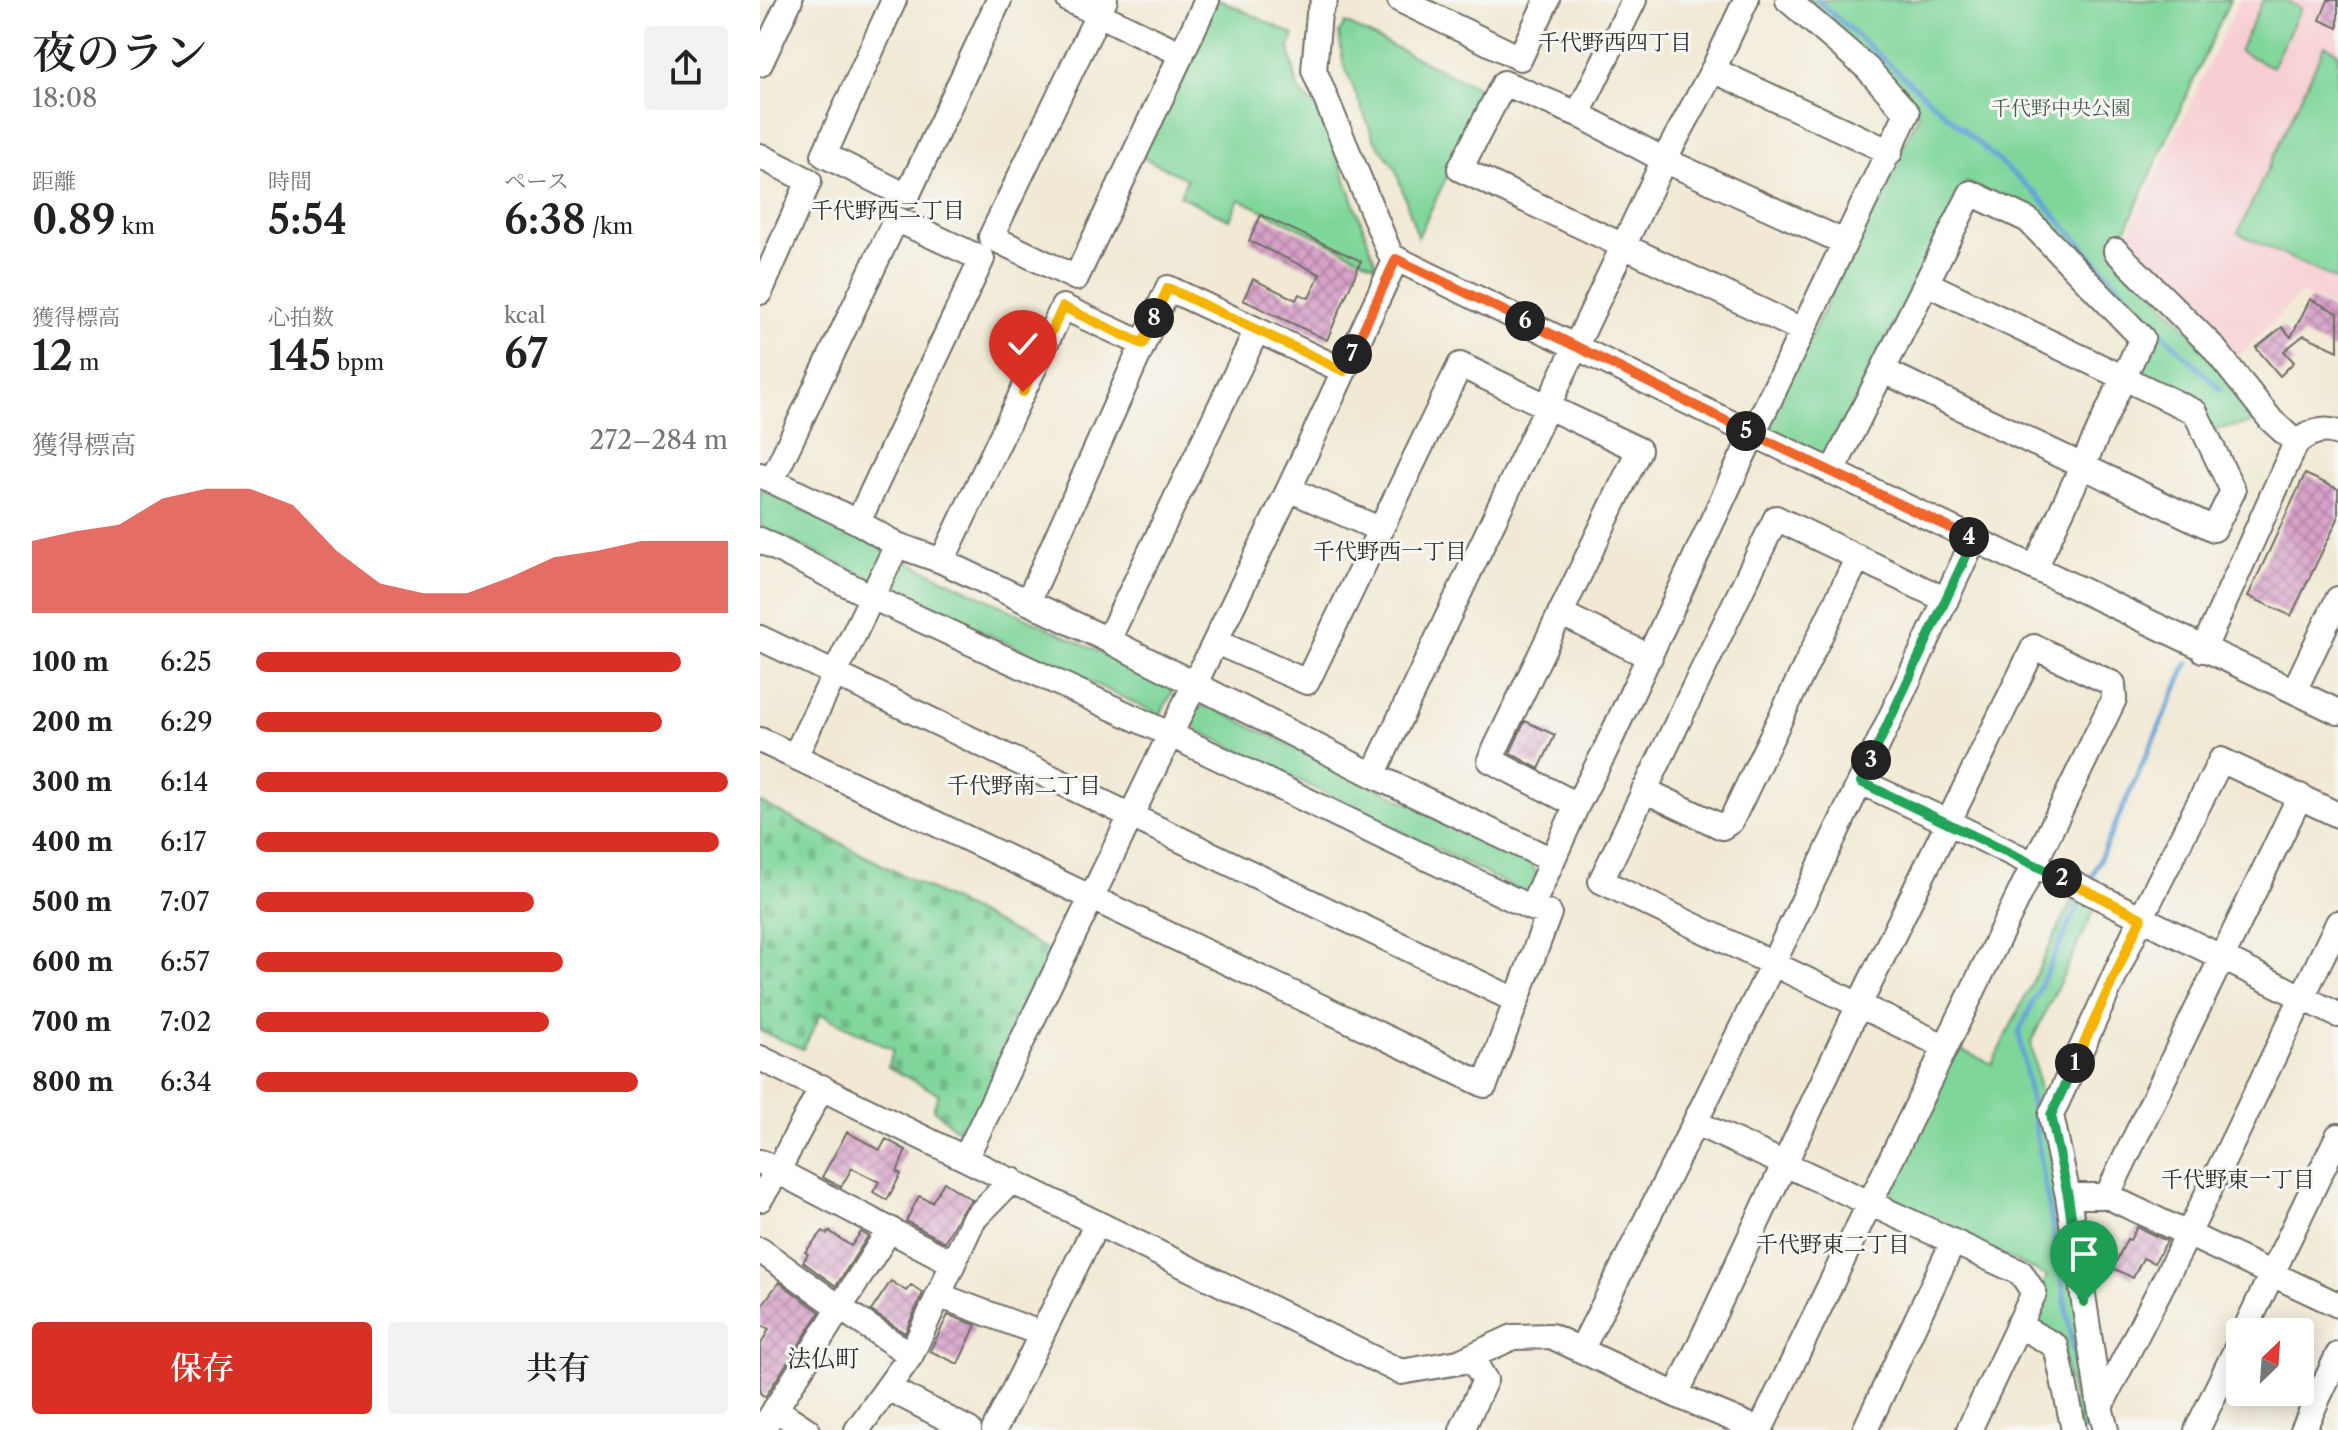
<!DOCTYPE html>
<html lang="ja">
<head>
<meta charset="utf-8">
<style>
  :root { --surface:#fff; --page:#f2f2f2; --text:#222; --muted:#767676; --accent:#d93025 }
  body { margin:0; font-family:"Libre Caslon Text","Noto Serif JP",serif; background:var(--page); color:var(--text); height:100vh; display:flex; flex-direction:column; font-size:30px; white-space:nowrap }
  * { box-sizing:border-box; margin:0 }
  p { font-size:26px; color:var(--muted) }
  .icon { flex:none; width:44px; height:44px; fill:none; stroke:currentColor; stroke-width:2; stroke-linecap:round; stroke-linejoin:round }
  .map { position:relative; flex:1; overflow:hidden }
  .sheet { display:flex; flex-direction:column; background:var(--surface); width:760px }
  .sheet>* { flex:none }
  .needle { width:52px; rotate:25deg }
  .tools { position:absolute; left:1466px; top:1318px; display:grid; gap:16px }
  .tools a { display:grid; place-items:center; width:88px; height:88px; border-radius:8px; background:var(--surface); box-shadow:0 4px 20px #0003; font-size:40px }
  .pin { position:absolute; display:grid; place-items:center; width:68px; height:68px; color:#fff; margin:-82px -34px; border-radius:50% 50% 50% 0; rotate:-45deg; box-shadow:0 0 8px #0007 }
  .pin .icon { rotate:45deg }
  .km { position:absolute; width:40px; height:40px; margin:-20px; border-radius:50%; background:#222; color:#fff; font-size:22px; line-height:40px; text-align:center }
  .round { display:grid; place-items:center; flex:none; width:84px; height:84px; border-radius:8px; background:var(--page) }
  .headline { display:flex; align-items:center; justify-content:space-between; height:136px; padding:0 32px }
  h1 { font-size:44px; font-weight:600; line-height:60px }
  .stats { display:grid; grid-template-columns:repeat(3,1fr); gap:12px; height:136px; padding:8px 32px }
  .stats div { display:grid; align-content:center }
  .stats b { font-size:40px; font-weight:600 }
  .stats small { font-size:22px; font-weight:400 }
  .stats p { font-size:22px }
  .chart { height:224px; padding:16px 32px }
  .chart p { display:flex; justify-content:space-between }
  .chart svg { width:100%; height:144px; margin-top:8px; fill:var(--accent); opacity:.7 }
  .button { display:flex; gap:16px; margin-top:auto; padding:16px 32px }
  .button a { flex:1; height:92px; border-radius:8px; background:var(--accent); color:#fff; font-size:32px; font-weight:600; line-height:92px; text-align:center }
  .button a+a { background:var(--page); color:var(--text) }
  ul { padding:0 32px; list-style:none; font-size:26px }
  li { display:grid; grid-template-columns:128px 96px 1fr; align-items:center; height:60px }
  li i { height:20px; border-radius:10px; background:var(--accent) }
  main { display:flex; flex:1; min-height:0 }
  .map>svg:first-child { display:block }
</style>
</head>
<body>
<main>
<section class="sheet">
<div class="headline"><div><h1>夜のラン</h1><p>18:08</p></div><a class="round"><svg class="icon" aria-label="share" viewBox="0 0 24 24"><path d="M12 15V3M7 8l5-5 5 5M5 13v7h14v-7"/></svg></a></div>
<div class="stats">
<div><p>距離</p><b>0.89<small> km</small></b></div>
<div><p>時間</p><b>5:54</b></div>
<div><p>ペース</p><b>6:38<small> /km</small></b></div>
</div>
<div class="stats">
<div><p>獲得標高</p><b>12<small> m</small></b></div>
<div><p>心拍数</p><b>145<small> bpm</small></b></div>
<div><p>kcal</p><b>67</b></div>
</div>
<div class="chart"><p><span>獲得標高</span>272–284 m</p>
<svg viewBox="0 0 160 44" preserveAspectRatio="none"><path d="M0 44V22L10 19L20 17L30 9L40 6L50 6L60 11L70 25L80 35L90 38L100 38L110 33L120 27L130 25L140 22L150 22L160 22V44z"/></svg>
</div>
<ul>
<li><b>100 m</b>6:25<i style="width:90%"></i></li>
<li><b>200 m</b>6:29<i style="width:86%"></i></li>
<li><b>300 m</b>6:14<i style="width:100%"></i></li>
<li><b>400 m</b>6:17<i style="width:98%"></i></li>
<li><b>500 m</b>7:07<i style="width:59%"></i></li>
<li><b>600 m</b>6:57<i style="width:65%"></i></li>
<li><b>700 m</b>7:02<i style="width:62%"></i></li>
<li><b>800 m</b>6:34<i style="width:81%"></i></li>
</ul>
<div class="button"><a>保存</a><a>共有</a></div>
</section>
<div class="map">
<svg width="1578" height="1430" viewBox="0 0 1578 1430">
  <defs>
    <pattern id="cemetery-stones" width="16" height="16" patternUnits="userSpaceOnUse" patternTransform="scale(2)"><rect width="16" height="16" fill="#7fd69a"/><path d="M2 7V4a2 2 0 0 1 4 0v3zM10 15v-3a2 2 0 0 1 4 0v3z" fill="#6eb885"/></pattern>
    <pattern id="building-cross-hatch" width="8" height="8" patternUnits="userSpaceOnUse" patternTransform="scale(2)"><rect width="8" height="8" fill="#d8a2c9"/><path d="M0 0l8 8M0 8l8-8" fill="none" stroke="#af84a3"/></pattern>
  </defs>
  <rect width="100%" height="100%" fill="#f6f6f2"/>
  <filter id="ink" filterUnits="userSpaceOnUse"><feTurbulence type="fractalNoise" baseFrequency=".0125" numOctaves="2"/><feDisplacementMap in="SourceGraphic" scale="16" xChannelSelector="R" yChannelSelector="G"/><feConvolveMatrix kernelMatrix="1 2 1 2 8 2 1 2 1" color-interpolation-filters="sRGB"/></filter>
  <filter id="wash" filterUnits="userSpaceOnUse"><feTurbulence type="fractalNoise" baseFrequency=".006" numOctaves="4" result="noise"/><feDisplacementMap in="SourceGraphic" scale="32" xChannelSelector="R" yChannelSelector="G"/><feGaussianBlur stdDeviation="1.8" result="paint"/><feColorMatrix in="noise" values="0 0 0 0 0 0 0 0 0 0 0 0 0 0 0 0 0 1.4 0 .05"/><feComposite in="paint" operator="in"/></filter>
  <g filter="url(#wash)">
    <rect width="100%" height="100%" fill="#f1e9d4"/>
    <!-- built -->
    <path fill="#f7cfd3" d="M 1479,0 L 1578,0 L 1578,310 L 1541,293 L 1476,359 L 1362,248 Z"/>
    <!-- green -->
    <path fill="#7fd69a" stroke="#558062" stroke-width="2" d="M 452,0 L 461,0 L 534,35 L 529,47 L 538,89 L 563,116 L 617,266 L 479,199 L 470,220 L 420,196 L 427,179 L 380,156 Z
      M 1039,0 L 1470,0 L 1356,251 L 1511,420 L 1452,430 L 1372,375 L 1390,341 L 1269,212 L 1206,182 L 1065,458 L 1006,428 L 1159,114 L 1111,64 Z
      M 1503,0 L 1523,0 L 1541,8 L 1512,67 L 1479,51 Z
      M 585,23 L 727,92 L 658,237 L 635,168 L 614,139 L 583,62 L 579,33 Z
      M 1565,45 L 1578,52 L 1578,281 L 1478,233 Z
      M 0,489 L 128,551 L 114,580 L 0,526 Z
      M 138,557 L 411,686 L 412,693 L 400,715 L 125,585 Z
      M 447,705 L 770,862 L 777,875 L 769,895 L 432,727 L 427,722 L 435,709 Z
      M 1313,899 L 1335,909 L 1271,1042 L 1342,1430 L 1319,1430 L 1300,1341 L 1266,1323 L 1287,1276 L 1125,1200 L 1123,1192 L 1192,1046 L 1232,1064 Z"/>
    <!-- cemetery -->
    <path fill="url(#cemetery-stones)" stroke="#558062" stroke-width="2" d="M 0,802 L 294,953 L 205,1137 L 173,1109 L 179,1094 L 128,1067 L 133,1050 L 61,1014 L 43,1049 L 0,1031 Z"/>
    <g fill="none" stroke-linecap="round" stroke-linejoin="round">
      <!-- stream -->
      <path stroke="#65a2d6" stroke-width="5" d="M 1057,0 L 1277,195 L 1399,330 L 1460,389
        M 1329,883 L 1428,663
        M 1323,895 L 1259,1032 L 1327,1430"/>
    </g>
    <g id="blocks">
      <!-- building -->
      <path fill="url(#building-cross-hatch)" d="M 1568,0 L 1578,0 L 1578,28 L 1560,20 Z
        M 501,215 L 601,261 L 567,340 L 483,300 L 493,279 L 536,300 L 539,294 L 549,298 L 560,274 L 489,241 Z
        M 1550,299 L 1578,313 L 1578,351 L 1544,335 L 1524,351 L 1534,362 L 1520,376 L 1496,348 L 1522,327 L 1531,337 Z
        M 1545,474 L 1578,489 L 1578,519 L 1531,616 L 1488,596 Z
        M 765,721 L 795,735 L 779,769 L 750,753 Z
        M 87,1132 L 120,1150 L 126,1139 L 146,1150 L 137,1172 L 141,1174 L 127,1200 L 113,1192 L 119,1182 L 92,1168 L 81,1187 L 62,1177 Z
        M 184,1182 L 212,1200 L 200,1213 L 185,1242 L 146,1221 L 159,1196 L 172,1202 Z
        M 1377,1227 L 1407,1241 L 1394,1263 L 1383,1258 L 1373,1278 L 1353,1268 L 1367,1239 L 1370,1240 Z
        M 63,1231 L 67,1234 L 69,1231 L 91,1246 L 101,1232 L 108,1236 L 76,1286 L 43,1262 L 48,1254 L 45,1252 Z
        M 131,1281 L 146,1291 L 151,1285 L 163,1293 L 145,1333 L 111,1311 Z
        M 19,1282 L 60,1312 L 5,1397 L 0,1393 L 0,1346 L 9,1329 L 0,1325 L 0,1308 Z
        M 188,1315 L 216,1325 L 198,1364 L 170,1351 Z"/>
    </g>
  </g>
  <g filter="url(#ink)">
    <use href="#blocks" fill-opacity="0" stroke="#706e66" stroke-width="2"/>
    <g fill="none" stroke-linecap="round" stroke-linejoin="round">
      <defs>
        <path id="minor" d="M 134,0 L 64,155 L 147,196 L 239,0
          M 309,0 L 422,54
          M 345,0 L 231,237 L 316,278 L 447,0
          M 565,0 L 559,14 L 554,70 L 631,256 L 993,434 L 1534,691 L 1578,599
          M 640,0 L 760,58 L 787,0
          M 0,64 L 30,0
          M 953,70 L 1130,152
          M 818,114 L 874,0
          M 0,156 L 49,181 L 0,292
          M 1356,251 L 1452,346 L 1511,420 L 1536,443
          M 1042,330 L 700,169 L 744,83 L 818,114 L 904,160 L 1084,242
          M 1124,371 L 1454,529 L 1473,491 L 1435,412 L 1166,283
          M 1072,472 L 1211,193 L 1268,220 L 1382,338 L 1275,568
          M 0,475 L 98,522 L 137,545 L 182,561 L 348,640 L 613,775 L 792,860
          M 12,480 L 136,219 L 222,259 L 98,522
          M 529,489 L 621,530
          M 0,540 L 112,597 L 409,734 L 771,908 L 789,913 L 725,1085 L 0,740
          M 182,561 L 303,307 L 383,344
          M 268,602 L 408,288 L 584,371
          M 800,613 L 890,657
          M 0,638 L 755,1000
          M 348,640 L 497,330
          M 456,642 L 547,682 L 700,365 L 879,450 L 730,760 L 817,805
          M 1443,650 L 1536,443 C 1548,433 1563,427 1578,433
          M 1534,691 L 1578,712
          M 35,756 L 137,545
          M 613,775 L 904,160 L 953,70 L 986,0
          M 1101,782 L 1188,822 L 1578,1015
          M 884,790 L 962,827 L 971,821 L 1098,557
          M 771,908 L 817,805 L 844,753 L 993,434 L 1147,113 L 1107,68 L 1028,0
          M 1184,1046 L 841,881 L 1016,518 L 1186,600
          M 0,1058 L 641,1372 L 699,1362 L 753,1337 L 791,1336 L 916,1395 L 1000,1430
          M 936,1123 L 1261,1273 L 1274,1293 L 1209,1430
          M 206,1157 L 529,489 L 636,259
          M 0,1162 L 193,1263
          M 1308,1196 L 1347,1196 L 1578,1305
          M 1347,1196 L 1540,796
          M 0,1199 L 17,1172 L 62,1087
          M 0,1250 L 79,1307 L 151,1355
          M 178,1295 L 282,1334
          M 1258,1325 L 1296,1346 L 1314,1430
          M 1484,1332 L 1578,1136
          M 821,1350 C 957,1082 1088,812 1214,539
          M 128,1388 L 209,1430
          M 916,1395 L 1099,1005 L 1274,647 L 1353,684 L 1354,699 L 1000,1430
          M 1340,1407 L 1428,1234 L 1578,923
          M 15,1409 L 47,1430
          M 2,1430 L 130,1229
          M 97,1430 L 151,1355 L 213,1220 L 252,1180
          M 234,1430 L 337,1223
          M 702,1430 L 725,1380 L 711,1357
          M 1105,1430 L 1193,1242
          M 1346,1430 L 1340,1407 L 1308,1196 L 1291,1115 L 1381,918 L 1461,760 L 1578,815
          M 1437,1430 L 1480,1341
          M 1543,1430 L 1578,1355"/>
      </defs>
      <!-- minor casing -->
      <use href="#minor" stroke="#706e66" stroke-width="28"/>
      <!-- minor -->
      <use href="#minor" stroke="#fff" stroke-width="24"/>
    </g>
  </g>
  <g fill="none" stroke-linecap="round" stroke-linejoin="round" filter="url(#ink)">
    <defs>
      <path id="split-1" d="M 1315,1063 L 1291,1115 L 1308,1196 L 1324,1302"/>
      <path id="split-2" d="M 1302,878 L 1381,918 L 1315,1063"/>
      <path id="split-3" d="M 1111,760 L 1101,782 L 1302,878"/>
      <path id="split-4" d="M 1111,760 L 1214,539 L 1209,537"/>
      <path id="split-5" d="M 986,431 L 1209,537"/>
      <path id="split-6" d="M 765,321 L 986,431"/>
      <path id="split-7" d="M 592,354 L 636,259 L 765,321"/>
      <path id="split-8" d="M 394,318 L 408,288 L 584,371 L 592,354"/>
      <path id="split-9" d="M 263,392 L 303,307 L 383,344 L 394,318"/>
    </defs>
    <!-- split-1 casing -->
    <use href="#split-1" stroke="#fff" stroke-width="16"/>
    <!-- split-2 casing -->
    <use href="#split-2" stroke="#fff" stroke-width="16"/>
    <!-- split-3 casing -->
    <use href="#split-3" stroke="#fff" stroke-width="16"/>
    <!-- split-4 casing -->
    <use href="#split-4" stroke="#fff" stroke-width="16"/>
    <!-- split-5 casing -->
    <use href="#split-5" stroke="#fff" stroke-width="16"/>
    <!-- split-6 casing -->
    <use href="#split-6" stroke="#fff" stroke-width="16"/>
    <!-- split-7 casing -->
    <use href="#split-7" stroke="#fff" stroke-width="16"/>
    <!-- split-8 casing -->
    <use href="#split-8" stroke="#fff" stroke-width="16"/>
    <!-- split-9 casing -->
    <use href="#split-9" stroke="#fff" stroke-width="16"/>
    <!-- split-1 -->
    <use href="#split-1" stroke="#22a559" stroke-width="10"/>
    <!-- split-2 -->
    <use href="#split-2" stroke="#f5b400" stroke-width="10"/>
    <!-- split-3 -->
    <use href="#split-3" stroke="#22a559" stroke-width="10"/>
    <!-- split-4 -->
    <use href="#split-4" stroke="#22a559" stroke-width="10"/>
    <!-- split-5 -->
    <use href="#split-5" stroke="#f0652b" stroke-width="10"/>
    <!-- split-6 -->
    <use href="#split-6" stroke="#f0652b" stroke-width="10"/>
    <!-- split-7 -->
    <use href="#split-7" stroke="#f0652b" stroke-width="10"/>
    <!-- split-8 -->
    <use href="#split-8" stroke="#f5b400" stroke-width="10"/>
    <!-- split-9 -->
    <use href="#split-9" stroke="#f5b400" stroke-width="10"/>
  </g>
  <g text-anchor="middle" stroke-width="6" stroke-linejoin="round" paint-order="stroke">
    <!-- park labels -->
    <g font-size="20" fill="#445e4c" stroke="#f6f6f2">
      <text x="1301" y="115">千代野中央公園</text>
    </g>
    <!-- neighbourhood labels -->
    <g font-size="22" fill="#2b2b2b" stroke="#f6f6f2">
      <text x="855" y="50">千代野西四丁目</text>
      <text x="128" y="218">千代野西二丁目</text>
      <text x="630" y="559">千代野西一丁目</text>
      <text x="264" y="793">千代野南二丁目</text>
      <text x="1478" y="1187">千代野東一丁目</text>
      <text x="1073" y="1252">千代野東二丁目</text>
    </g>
    <!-- quarter labels -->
    <g font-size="24" fill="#2b2b2b" stroke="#f6f6f2">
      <text x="63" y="1367">法仏町</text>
    </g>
  </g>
</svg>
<div class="tools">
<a><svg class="needle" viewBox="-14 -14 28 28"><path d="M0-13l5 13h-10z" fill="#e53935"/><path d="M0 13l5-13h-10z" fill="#767676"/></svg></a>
</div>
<div class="pin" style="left:1324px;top:1302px;background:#1e9e55"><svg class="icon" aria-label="arrive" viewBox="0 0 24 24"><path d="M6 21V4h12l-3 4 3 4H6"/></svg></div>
<div class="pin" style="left:263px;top:392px;background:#d93025"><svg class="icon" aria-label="check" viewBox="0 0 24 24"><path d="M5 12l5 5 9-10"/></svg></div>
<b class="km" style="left:1315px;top:1063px">1</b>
<b class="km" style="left:1302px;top:878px">2</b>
<b class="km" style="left:1111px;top:760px">3</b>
<b class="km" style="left:1209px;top:537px">4</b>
<b class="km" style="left:986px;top:431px">5</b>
<b class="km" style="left:765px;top:321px">6</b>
<b class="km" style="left:592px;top:354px">7</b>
<b class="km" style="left:394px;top:318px">8</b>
</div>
</main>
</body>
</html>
